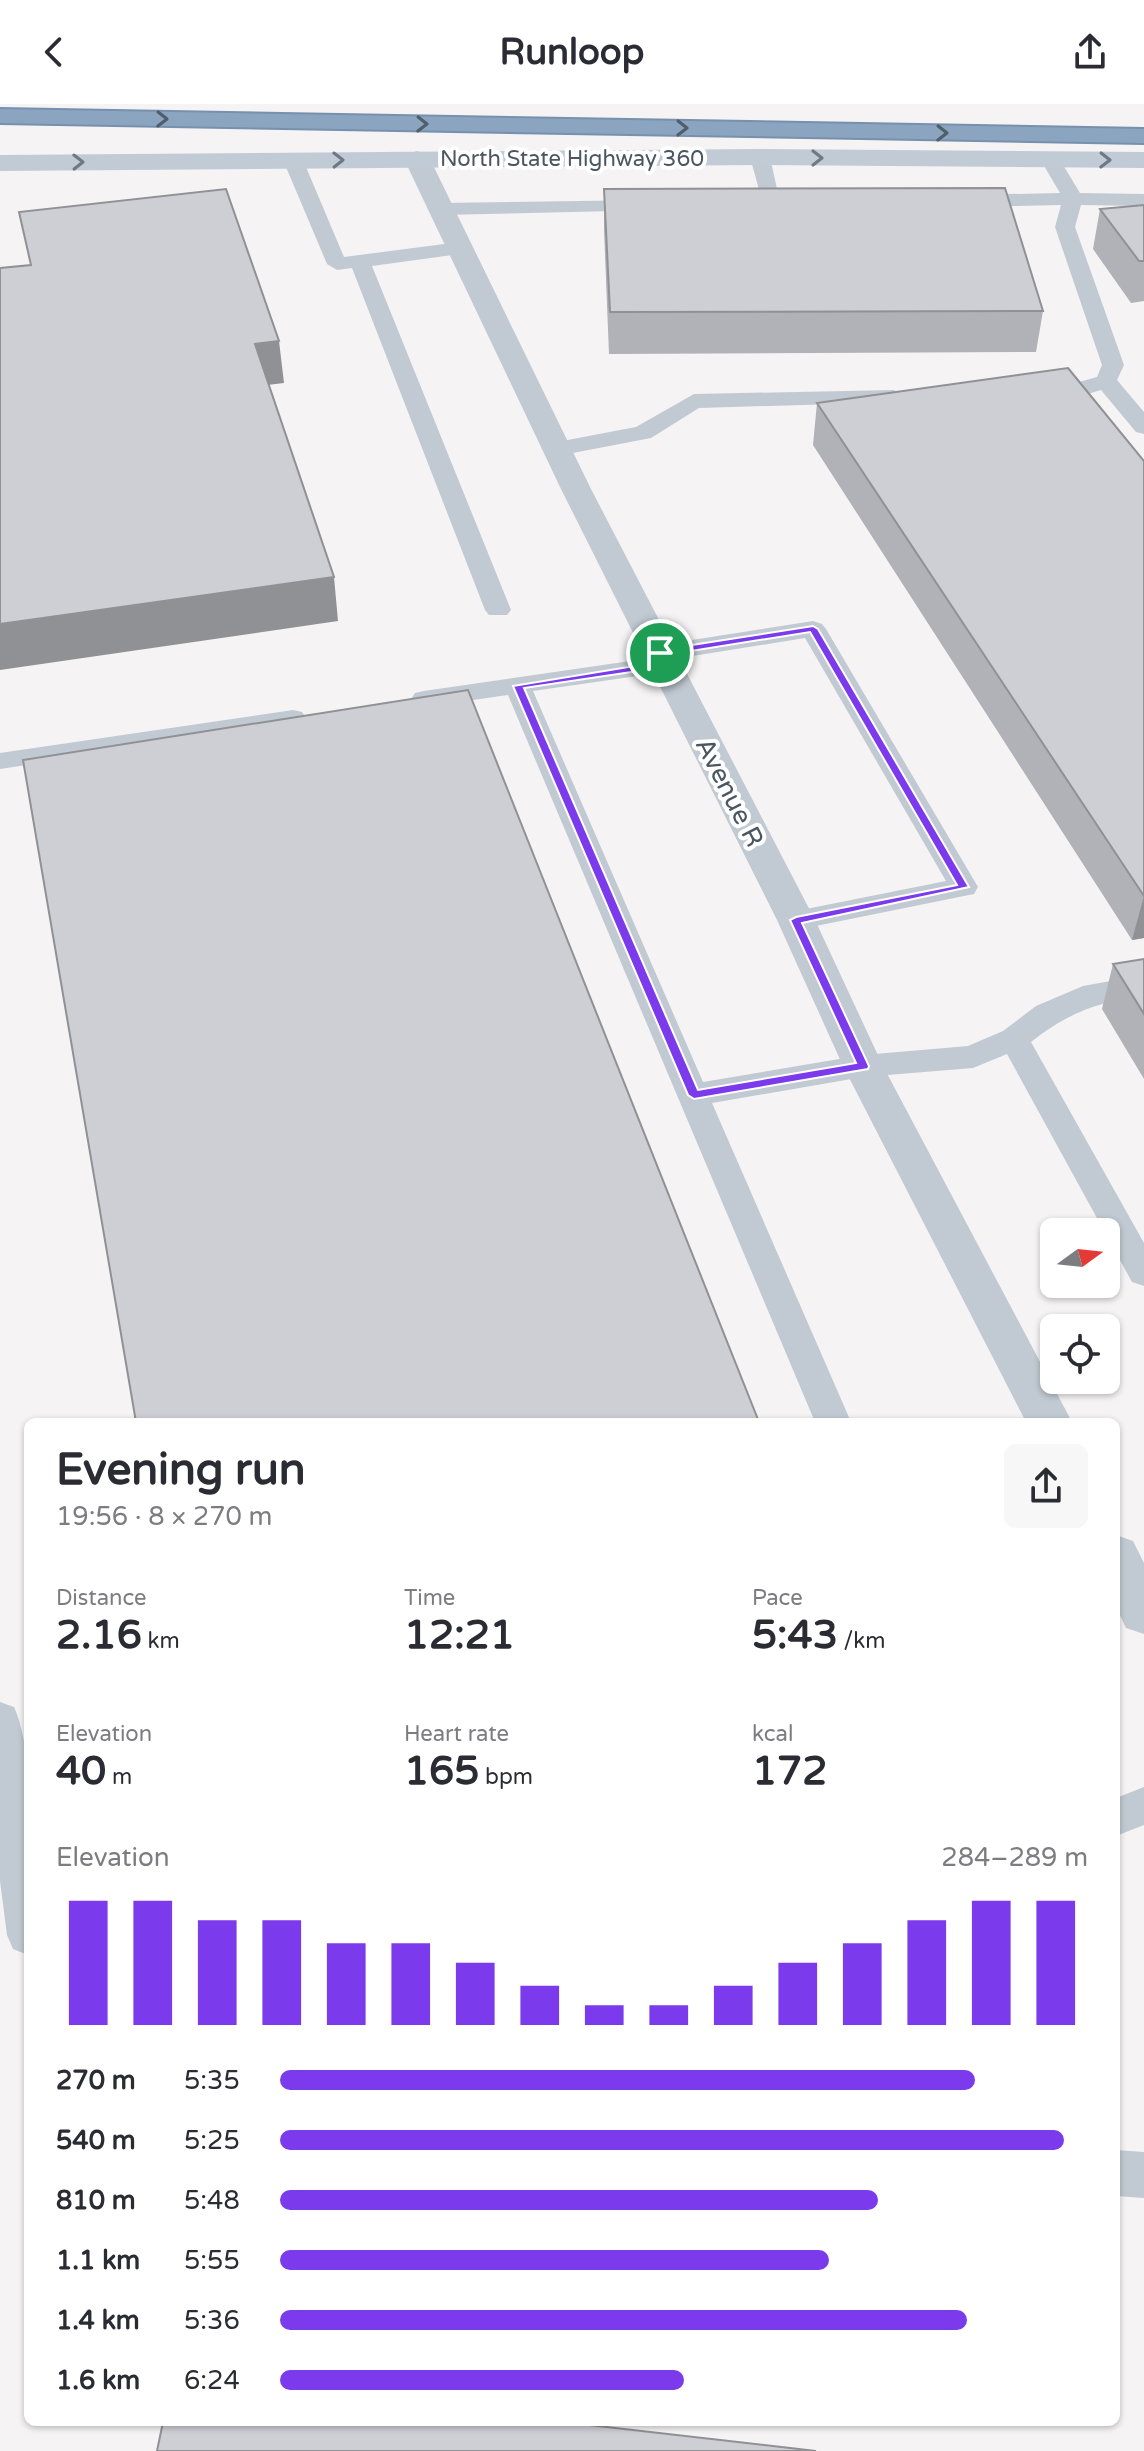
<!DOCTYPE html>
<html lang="en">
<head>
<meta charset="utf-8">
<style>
  :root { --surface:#fff; --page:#f7f7f7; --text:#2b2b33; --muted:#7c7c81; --accent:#7c3aed }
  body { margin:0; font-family:"Varela Round",sans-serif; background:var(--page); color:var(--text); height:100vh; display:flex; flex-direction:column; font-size:30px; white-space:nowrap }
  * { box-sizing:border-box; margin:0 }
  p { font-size:26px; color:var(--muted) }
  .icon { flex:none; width:44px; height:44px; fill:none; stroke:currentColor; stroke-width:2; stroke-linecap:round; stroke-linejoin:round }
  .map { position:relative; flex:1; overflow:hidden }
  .side { position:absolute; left:24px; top:1314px; width:1096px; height:1008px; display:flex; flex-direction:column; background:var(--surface); border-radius:12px; box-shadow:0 2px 6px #0004 }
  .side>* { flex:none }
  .needle { width:52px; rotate:75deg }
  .buttons { position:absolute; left:1040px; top:1114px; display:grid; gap:16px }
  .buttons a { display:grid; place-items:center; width:80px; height:80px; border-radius:12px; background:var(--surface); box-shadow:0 2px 6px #0004; font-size:40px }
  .pin { position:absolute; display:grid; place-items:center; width:68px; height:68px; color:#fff; margin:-34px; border:4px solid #fff; border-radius:50%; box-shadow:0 2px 8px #0007 }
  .round { display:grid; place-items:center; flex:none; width:84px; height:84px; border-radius:12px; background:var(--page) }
  .head { display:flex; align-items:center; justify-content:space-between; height:136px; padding:0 32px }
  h1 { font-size:44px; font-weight:700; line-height:60px }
  .figures { display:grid; grid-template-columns:repeat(3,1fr); gap:12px; height:136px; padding:8px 32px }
  .figures div { display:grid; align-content:center }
  .figures b { font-size:40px; font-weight:700 }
  .figures small { font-size:22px; font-weight:400 }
  .figures p { font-size:22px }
  .chart { height:224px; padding:16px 32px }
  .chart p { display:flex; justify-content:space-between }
  .chart svg { width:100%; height:144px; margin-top:8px; stroke:var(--accent); stroke-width:6 }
  ul { padding:0 32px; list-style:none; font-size:26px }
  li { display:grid; grid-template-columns:128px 96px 1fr; align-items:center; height:60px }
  li i { height:20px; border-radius:10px; background:var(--accent) }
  header { display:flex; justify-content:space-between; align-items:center; height:104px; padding:0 32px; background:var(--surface); font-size:36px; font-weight:700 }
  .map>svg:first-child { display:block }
</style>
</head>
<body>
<header><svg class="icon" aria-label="back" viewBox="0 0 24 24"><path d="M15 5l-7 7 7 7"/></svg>Runloop<svg class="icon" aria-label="share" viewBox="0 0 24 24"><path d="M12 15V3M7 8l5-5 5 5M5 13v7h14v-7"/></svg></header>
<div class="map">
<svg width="1144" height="2347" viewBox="0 0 1144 2347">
  <rect width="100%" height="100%" fill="#f5f3f3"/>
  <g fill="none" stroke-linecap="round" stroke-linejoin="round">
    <defs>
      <path id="highway" d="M 0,5 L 1144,25 L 1144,39 L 0,19 Z"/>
    </defs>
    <!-- highway casing -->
    <use href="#highway" stroke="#7690ad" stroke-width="4"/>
    <!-- lane -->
    <path fill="#c1cad2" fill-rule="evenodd" d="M 760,47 L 770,53 L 779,94 L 809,95 L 812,99 L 809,103 L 764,104 L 750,53 Z
      M 1050,49 L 1057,51 L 1080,89 L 1144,90 L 1144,102 L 1081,101 L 1075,123 L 1124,261 L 1117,276 L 1144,308 L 1144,330 L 1136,328 L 1101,286 C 1082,291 1043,309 1028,291 L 1031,286 L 1061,283 L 1097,273 L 1102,261 L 1055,123 L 1061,101 L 963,103 L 953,97 L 963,91 L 1060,89 L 1040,55 Z
      M 293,50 L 303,56 L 344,153 L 460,138 L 470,144 L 460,150 L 372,162 L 511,506 L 507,511 L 489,511 L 485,506 L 352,164 L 337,166 L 327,160 L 283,56 Z
      M 650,96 L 660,102 L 657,106 L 442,111 L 432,105 L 442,99 Z
      M 894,286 L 905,293 L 902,298 L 699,304 L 651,334 L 557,352 L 549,350 L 545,345 L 549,340 L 557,338 L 636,323 L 694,290 Z
      M 813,517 L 822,520 L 826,525 L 978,783 L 974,790 L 796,826 L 786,823 L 781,816 L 786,809 L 946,777 L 805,534 L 674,555 L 678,560 L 674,566 L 665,568 L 533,587 L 703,978 L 863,951 L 968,942 L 1003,927 L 1036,902 L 1083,882 L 1144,871 L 1144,891 C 1097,899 1069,908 1031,938 L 1144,1139 L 1144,1182 L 1132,1178 L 1007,950 L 973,964 L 863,973 L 712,999 L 851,1318 L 815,1318 L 508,591 L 424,603 L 415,601 L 411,595 L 415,589 L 424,587 L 651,554 L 647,549 L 651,544 L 660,541 Z
      M 293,606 L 302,608 L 306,614 L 302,620 L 0,665 L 0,649 Z
      M 0,1598 L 14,1603 C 39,1657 28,1789 28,1851 L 13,1845 L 7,1831 L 0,1777 Z
      M 1144,1683 L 1144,1721 L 1116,1732 L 1116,1694 Z
      M 1116,2046 L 1144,2048 L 1144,2094 L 1116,2092 Z"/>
    <!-- street -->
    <path fill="#c1cad2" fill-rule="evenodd" d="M 417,47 L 426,50 L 430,55 L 591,385 L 815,816 L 883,962 L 1072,1318 L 1026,1318 L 843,962 L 777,816 L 561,385 L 404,55 L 408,50 Z
      M 1116,1431 L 1133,1437 L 1144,1459 L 1144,1530 L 1126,1524 L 1116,1503 Z"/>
    <!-- secondary -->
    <path fill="#c1cbd6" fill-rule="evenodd" d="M 760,45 L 1144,48 L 1144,64 L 760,61 L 0,67 L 0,51 Z"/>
    <!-- highway -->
    <use href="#highway" fill="#8ba5c1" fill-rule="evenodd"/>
  </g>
  <!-- wall -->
  <path fill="#b0b2b7" d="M 604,85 L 1043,207 L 1036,248 L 609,250 L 604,126 Z
    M 1144,101 L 1144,197 L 1131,199 L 1093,145 L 1100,105 Z
    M 817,299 L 1144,357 L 1144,834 L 1132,836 L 813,341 Z
    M 1144,855 L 1144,975 L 1102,905 L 1113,860 Z"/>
  <!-- shaded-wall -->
  <path fill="#909195" d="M 279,237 L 284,279 L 259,282 L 255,240 Z
    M 334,473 L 338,517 L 0,566 L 0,520 Z
    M 1144,792 L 1144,834 L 1132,836 Z"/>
  <!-- building -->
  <path fill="#cdcfd5" stroke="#909195" stroke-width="2" d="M 1005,84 L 1043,207 L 610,208 L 604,85 Z
    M 226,85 L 279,237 L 255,240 L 334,473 L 0,520 L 0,164 L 31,161 L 19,108 Z
    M 1144,101 L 1144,157 L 1139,157 L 1100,105 Z
    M 1068,264 L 1144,357 L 1144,792 L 817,299 Z
    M 468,586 L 759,1318 L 136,1318 L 23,656 Z
    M 1144,855 L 1144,910 L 1113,860 Z
    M 163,2318 L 563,2318 L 816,2347 L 157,2347 Z"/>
  <!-- one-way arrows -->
  <defs><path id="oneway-chevron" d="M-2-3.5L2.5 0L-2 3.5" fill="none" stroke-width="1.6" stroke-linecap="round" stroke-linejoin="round" transform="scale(2)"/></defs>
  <g stroke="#505e6b">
    <use href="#oneway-chevron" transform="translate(162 15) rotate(1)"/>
    <use href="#oneway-chevron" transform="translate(422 20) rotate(1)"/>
    <use href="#oneway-chevron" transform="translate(682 24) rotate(1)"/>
    <use href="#oneway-chevron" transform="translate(942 29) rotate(1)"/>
  </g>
  <g stroke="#6e7984">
    <use href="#oneway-chevron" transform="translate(817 54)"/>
    <use href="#oneway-chevron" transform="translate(338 56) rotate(-1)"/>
    <use href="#oneway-chevron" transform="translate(1105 56) rotate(1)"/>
    <use href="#oneway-chevron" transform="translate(78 58) rotate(-1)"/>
  </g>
  <!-- route -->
  <path fill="#7c3aed" stroke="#fff" stroke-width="2" fill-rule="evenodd" d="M 813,522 L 818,525 L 969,783 L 802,819 L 869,962 L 868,965 L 694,995 L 688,991 L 513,582 L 659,558 L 655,549 L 660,546 ZM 810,528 L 957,781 L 796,813 L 790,816 L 856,959 L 698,986 L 524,584 L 665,563 L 670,560 L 666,551 Z"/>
  <g text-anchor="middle" stroke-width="8" stroke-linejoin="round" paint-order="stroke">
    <!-- far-street labels -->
    <g font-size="22" fill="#4a5661" stroke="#fff">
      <text x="572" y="62">North State Highway 360</text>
    </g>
    <!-- street labels -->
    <g font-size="26" fill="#4a5661" stroke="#fff">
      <text transform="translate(730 688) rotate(63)" y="9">Avenue R</text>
    </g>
  </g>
</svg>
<div class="buttons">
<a><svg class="needle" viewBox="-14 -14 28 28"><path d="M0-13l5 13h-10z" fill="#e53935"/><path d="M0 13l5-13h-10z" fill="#7c7c81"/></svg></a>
<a><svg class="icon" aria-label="locate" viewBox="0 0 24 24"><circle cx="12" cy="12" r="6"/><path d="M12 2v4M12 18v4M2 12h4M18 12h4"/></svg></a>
</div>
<div class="pin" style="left:660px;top:549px;background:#1e9e55"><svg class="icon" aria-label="arrive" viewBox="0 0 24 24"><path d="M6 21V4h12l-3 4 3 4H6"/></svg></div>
<section class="side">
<div class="head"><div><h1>Evening run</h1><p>19:56 · 8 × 270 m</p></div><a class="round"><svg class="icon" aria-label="share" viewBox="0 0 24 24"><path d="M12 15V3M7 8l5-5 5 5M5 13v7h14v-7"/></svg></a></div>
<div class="figures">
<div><p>Distance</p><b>2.16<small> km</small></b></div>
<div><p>Time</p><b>12:21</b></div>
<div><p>Pace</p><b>5:43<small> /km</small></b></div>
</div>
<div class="figures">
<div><p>Elevation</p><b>40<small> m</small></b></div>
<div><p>Heart rate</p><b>165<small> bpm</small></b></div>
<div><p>kcal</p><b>172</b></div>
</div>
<div class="chart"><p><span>Elevation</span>284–289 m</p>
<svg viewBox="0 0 160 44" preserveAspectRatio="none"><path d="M5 44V6M15 44V6M25 44V12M35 44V12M45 44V19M55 44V19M65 44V25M75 44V32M85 44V38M95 44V38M105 44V32M115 44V25M125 44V19M135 44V12M145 44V6M155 44V6"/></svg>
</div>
<ul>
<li><b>270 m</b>5:35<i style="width:86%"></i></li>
<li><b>540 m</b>5:25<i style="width:97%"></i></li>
<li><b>810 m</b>5:48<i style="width:74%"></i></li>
<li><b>1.1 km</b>5:55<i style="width:68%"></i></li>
<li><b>1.4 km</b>5:36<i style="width:85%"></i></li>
<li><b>1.6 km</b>6:24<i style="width:50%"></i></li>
</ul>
</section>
</div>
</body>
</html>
